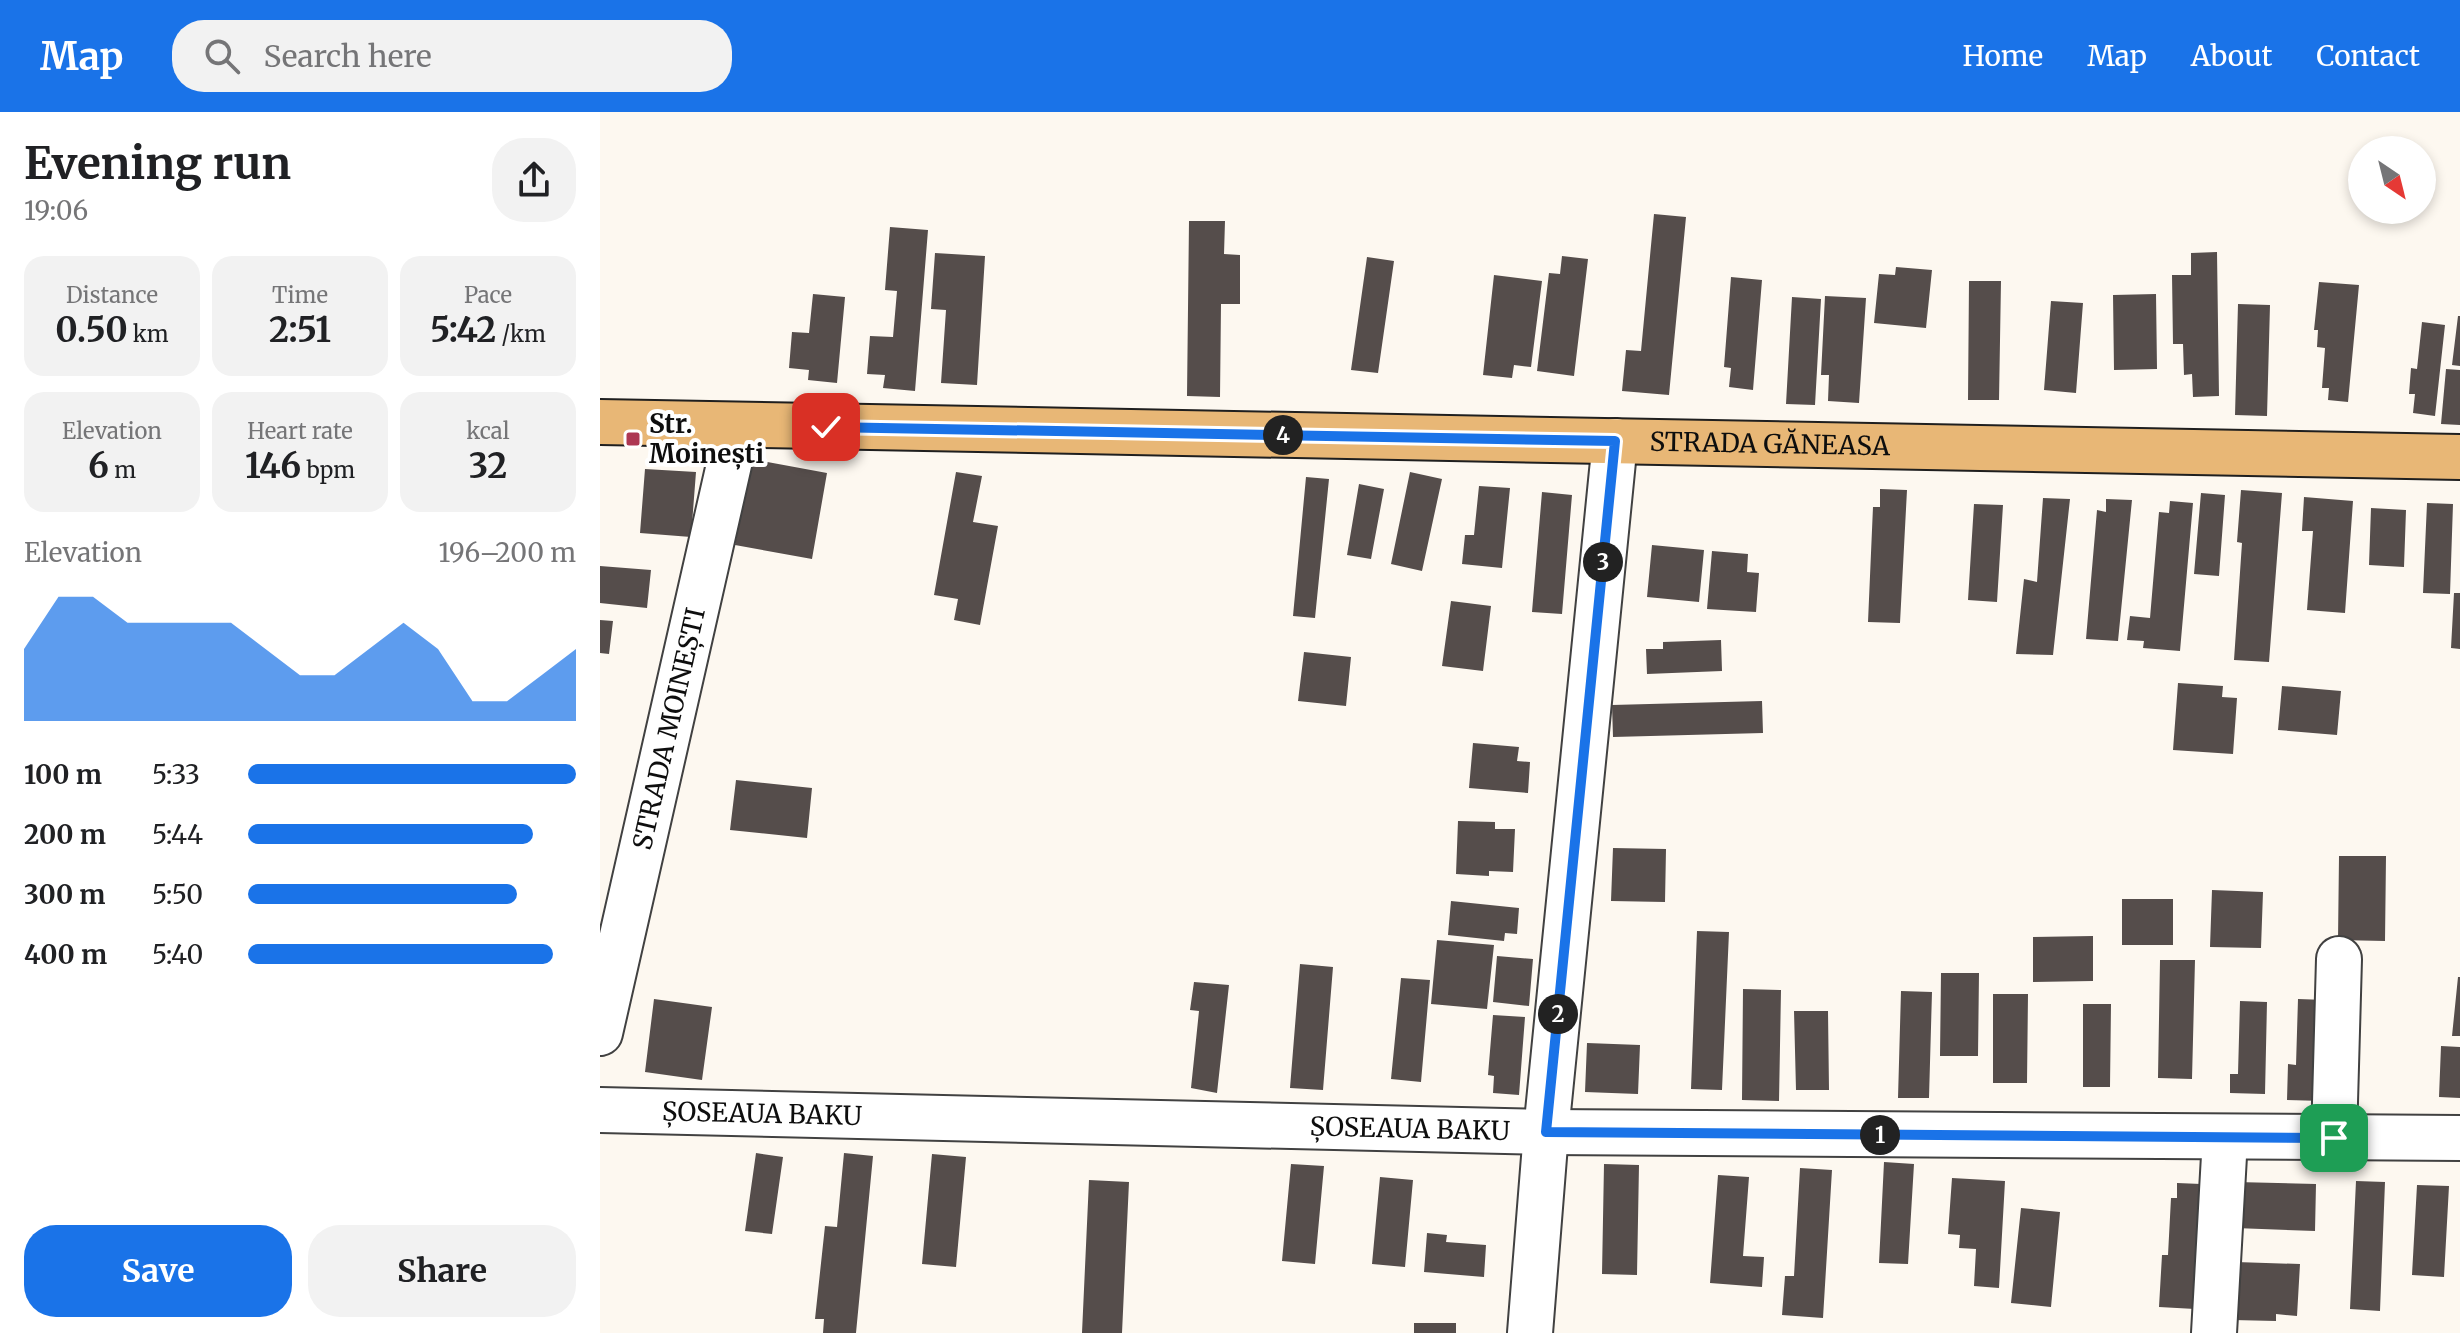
<!DOCTYPE html>
<html lang="en">
<head>
<meta charset="utf-8">
<style>
  :root { --surface:#fff; --page:#f2f2f2; --text:#202124; --muted:#757577; --accent:#1a73e8 }
  body { margin:0; font-family:Merriweather,serif; background:var(--page); color:var(--text); height:100vh; display:flex; flex-direction:column; font-size:30px; white-space:nowrap }
  * { box-sizing:border-box; margin:0 }
  p { font-size:26px; color:var(--muted) }
  .icon { flex:none; width:44px; height:44px; fill:none; stroke:currentColor; stroke-width:2; stroke-linecap:round; stroke-linejoin:round }
  .map { position:relative; flex:1; overflow:hidden }
  .sheet { display:flex; flex-direction:column; background:var(--surface); width:600px }
  .sheet>* { flex:none }
  .needle { width:52px; rotate:145deg }
  .controls { position:absolute; left:1748px; top:24px; display:grid; gap:16px }
  .controls a { display:grid; place-items:center; width:88px; height:88px; border-radius:50%; background:var(--surface); box-shadow:0 4px 12px #0003; font-size:40px }
  .pin { position:absolute; display:grid; place-items:center; width:68px; height:68px; color:#fff; margin:-34px; border-radius:16px; box-shadow:0 4px 12px #0006 }
  .km { position:absolute; width:40px; height:40px; margin:-20px; border-radius:50%; background:#222; color:#fff; font-size:22px; line-height:40px; text-align:center }
  .round { display:grid; place-items:center; flex:none; width:84px; height:84px; border-radius:32px; background:var(--page) }
  .summary { display:flex; align-items:center; justify-content:space-between; height:136px; padding:0 24px }
  h1 { font-size:44px; font-weight:700; line-height:60px }
  .stats { display:grid; grid-template-columns:repeat(3,1fr); gap:12px; height:136px; padding:8px 24px }
  .stats div { display:grid; align-content:center; border-radius:20px; background:var(--page); text-align:center }
  .stats b { font-size:34px; font-weight:700 }
  .stats small { font-size:22px; font-weight:400 }
  .stats p { font-size:22px }
  .chart { height:224px; padding:16px 24px }
  .chart p { display:flex; justify-content:space-between }
  .chart svg { width:100%; height:144px; margin-top:8px; fill:var(--accent); opacity:.7 }
  .button { display:flex; gap:16px; margin-top:auto; padding:16px 24px }
  .button a { flex:1; height:92px; border-radius:32px; background:var(--accent); color:#fff; font-size:32px; font-weight:700; line-height:92px; text-align:center }
  .button a+a { background:var(--page); color:var(--text) }
  ul { padding:0 24px; list-style:none; font-size:26px }
  li { display:grid; grid-template-columns:128px 96px 1fr; align-items:center; height:60px }
  li i { height:20px; border-radius:10px; background:var(--accent) }
  header { display:flex; align-items:center; gap:48px; box-sizing:border-box; height:112px; padding:0 40px; background:var(--accent); color:#fff }
  header strong { font-size:38px }
  nav { display:flex; gap:44px; margin-inline-start:auto; font-size:28px }
  .search { width:560px; height:72px; background:var(--page); display:flex; align-items:center; gap:20px; box-sizing:border-box; padding:0 28px; border-radius:32px; color:var(--muted); font-size:30px }
  main { display:flex; flex:1; min-height:0 }
  .map>svg:first-child { display:block }
</style>
</head>
<body>
<header>
<strong>Map</strong>
<div class="search"><svg class="icon" aria-label="search" viewBox="0 0 24 24"><circle cx="10" cy="10" r="6"/><path d="M15 15l6 6"/></svg>Search here</div>
<nav><a>Home</a><a>Map</a><a>About</a><a>Contact</a></nav>
</header>
<main>
<section class="sheet">
<div class="summary"><div><h1>Evening run</h1><p>19:06</p></div><a class="round"><svg class="icon" aria-label="share" viewBox="0 0 24 24"><path d="M12 15V3M7 8l5-5 5 5M5 13v7h14v-7"/></svg></a></div>
<div class="stats">
<div><p>Distance</p><b>0.50<small> km</small></b></div>
<div><p>Time</p><b>2:51</b></div>
<div><p>Pace</p><b>5:42<small> /km</small></b></div>
</div>
<div class="stats">
<div><p>Elevation</p><b>6<small> m</small></b></div>
<div><p>Heart rate</p><b>146<small> bpm</small></b></div>
<div><p>kcal</p><b>32</b></div>
</div>
<div class="chart"><p><span>Elevation</span>196–200 m</p>
<svg viewBox="0 0 160 44" preserveAspectRatio="none"><path d="M0 44V22L10 6L20 6L30 14L40 14L50 14L60 14L70 22L80 30L90 30L100 22L110 14L120 22L130 38L140 38L150 30L160 22V44z"/></svg>
</div>
<ul>
<li><b>100 m</b>5:33<i style="width:100%"></i></li>
<li><b>200 m</b>5:44<i style="width:87%"></i></li>
<li><b>300 m</b>5:50<i style="width:82%"></i></li>
<li><b>400 m</b>5:40<i style="width:93%"></i></li>
</ul>
<div class="button"><a>Save</a><a>Share</a></div>
</section>
<div class="map">
<svg width="1860" height="1221" viewBox="0 0 1860 1221">
  <rect width="100%" height="100%" fill="#fdf8f0"/>
  <!-- building -->
  <path fill="#554d4b" d="M 1054,102 L 1086,105 L 1069,283 L 1022,279 L 1026,238 L 1041,239 Z
    M 589,109 L 625,109 L 624,142 L 640,143 L 640,192 L 621,192 L 620,285 L 587,284 Z
    M 290,115 L 328,118 L 315,279 L 283,276 L 285,263 L 267,262 L 270,224 L 293,225 L 297,179 L 285,178 Z
    M 1617,140 L 1619,284 L 1593,285 L 1592,262 L 1584,263 L 1583,232 L 1573,232 L 1572,163 L 1591,163 L 1591,141 Z
    M 335,141 L 385,144 L 377,273 L 341,271 L 346,198 L 331,197 Z
    M 962,144 L 988,147 L 974,264 L 937,259 L 949,161 L 960,162 Z
    M 767,145 L 794,149 L 778,261 L 751,258 Z
    M 1296,155 L 1332,158 L 1326,216 L 1274,211 L 1279,162 L 1295,163 Z
    M 894,163 L 942,169 L 931,255 L 914,253 L 912,266 L 883,263 Z
    M 1131,165 L 1162,168 L 1153,278 L 1129,275 L 1131,256 L 1124,255 Z
    M 1369,169 L 1401,169 L 1399,288 L 1368,288 Z
    M 1719,170 L 1759,173 L 1748,290 L 1728,288 L 1729,276 L 1722,276 L 1725,236 L 1717,235 L 1718,218 L 1714,218 Z
    M 213,182 L 245,185 L 237,271 L 208,268 L 209,258 L 189,256 L 192,220 L 209,221 Z
    M 1556,182 L 1557,257 L 1514,258 L 1513,183 Z
    M 1225,184 L 1266,186 L 1259,291 L 1228,289 L 1229,263 L 1221,263 Z
    M 1192,185 L 1221,187 L 1215,293 L 1186,292 Z
    M 1451,189 L 1483,191 L 1476,281 L 1444,278 Z
    M 1638,192 L 1670,193 L 1667,304 L 1635,303 Z
    M 1858,204 L 1860,204 L 1860,254 L 1852,253 Z
    M 1822,210 L 1845,213 L 1835,304 L 1813,301 L 1815,282 L 1809,282 L 1811,256 L 1817,257 Z
    M 1846,257 L 1860,258 L 1860,313 L 1841,312 Z
    M 151,347 L 227,361 L 212,447 L 135,433 Z
    M 45,357 L 96,360 L 91,425 L 40,421 Z
    M 356,360 L 382,364 L 373,410 L 398,414 L 380,513 L 354,508 L 358,487 L 334,483 Z
    M 810,360 L 842,367 L 822,459 L 791,452 Z
    M 706,365 L 729,367 L 715,506 L 693,504 Z
    M 759,372 L 784,377 L 771,447 L 747,443 Z
    M 879,374 L 910,376 L 902,456 L 862,452 L 865,423 L 874,423 Z
    M 1280,377 L 1307,378 L 1300,511 L 1268,510 L 1273,395 L 1280,395 Z
    M 1641,378 L 1682,381 L 1669,550 L 1634,548 L 1642,431 L 1637,430 Z
    M 942,380 L 972,383 L 962,502 L 932,500 Z
    M 1601,381 L 1625,383 L 1619,464 L 1594,462 Z
    M 1704,385 L 1753,389 L 1745,501 L 1707,498 L 1713,419 L 1702,419 Z
    M 1443,386 L 1470,387 L 1453,543 L 1416,542 L 1424,467 L 1437,470 Z
    M 1506,387 L 1532,388 L 1518,529 L 1486,527 L 1497,398 L 1506,400 Z
    M 1570,389 L 1593,391 L 1580,539 L 1543,536 L 1544,529 L 1527,528 L 1530,504 L 1550,506 L 1559,400 L 1569,401 Z
    M 1827,391 L 1853,392 L 1850,482 L 1823,481 Z
    M 1374,392 L 1403,393 L 1397,490 L 1368,488 Z
    M 1771,396 L 1806,398 L 1804,455 L 1769,453 Z
    M 1052,433 L 1104,438 L 1099,490 L 1047,485 Z
    M 1112,439 L 1148,442 L 1147,460 L 1159,461 L 1156,500 L 1107,497 Z
    M 0,454 L 51,458 L 47,496 L 0,491 Z
    M 1854,481 L 1860,481 L 1860,537 L 1851,536 Z
    M 851,489 L 891,494 L 883,559 L 842,554 Z
    M 0,508 L 13,509 L 9,542 L 0,541 Z
    M 1121,528 L 1122,559 L 1047,562 L 1046,537 L 1063,537 L 1063,530 Z
    M 704,540 L 751,545 L 746,594 L 698,589 Z
    M 1578,571 L 1623,574 L 1622,585 L 1637,586 L 1633,642 L 1573,638 Z
    M 1682,574 L 1741,579 L 1737,623 L 1678,618 Z
    M 1162,589 L 1163,621 L 1013,625 L 1012,593 Z
    M 873,631 L 919,635 L 917,649 L 930,650 L 928,681 L 869,676 Z
    M 136,668 L 212,676 L 207,726 L 130,718 Z
    M 858,709 L 895,710 L 895,717 L 915,717 L 913,760 L 889,759 L 889,764 L 856,762 Z
    M 1013,736 L 1066,737 L 1065,790 L 1011,789 Z
    M 1739,744 L 1786,744 L 1785,829 L 1738,828 Z
    M 1612,778 L 1663,780 L 1661,836 L 1610,835 Z
    M 1522,787 L 1573,787 L 1573,833 L 1522,833 Z
    M 851,789 L 919,796 L 917,822 L 905,821 L 904,829 L 848,823 Z
    M 1097,819 L 1129,820 L 1122,978 L 1091,977 Z
    M 1493,824 L 1493,869 L 1433,870 L 1433,825 Z
    M 837,828 L 894,833 L 887,897 L 831,892 Z
    M 897,844 L 933,847 L 929,894 L 893,890 Z
    M 1560,848 L 1595,848 L 1592,967 L 1558,966 Z
    M 700,852 L 733,855 L 723,978 L 690,976 Z
    M 1341,861 L 1379,861 L 1378,944 L 1340,944 Z
    M 1858,865 L 1860,865 L 1860,924 L 1852,924 Z
    M 801,866 L 830,868 L 821,970 L 791,967 Z
    M 594,870 L 629,873 L 617,981 L 591,976 L 599,899 L 590,898 Z
    M 1143,877 L 1181,878 L 1179,989 L 1142,988 Z
    M 1301,879 L 1332,880 L 1329,986 L 1298,986 Z
    M 1393,882 L 1428,882 L 1427,971 L 1393,971 Z
    M 54,887 L 112,895 L 102,968 L 45,960 Z
    M 1698,887 L 1726,888 L 1723,989 L 1687,988 L 1688,952 L 1696,953 Z
    M 1640,889 L 1667,890 L 1665,982 L 1630,981 L 1630,962 L 1638,962 Z
    M 1483,892 L 1511,892 L 1510,975 L 1483,975 Z
    M 1194,899 L 1228,899 L 1229,978 L 1196,978 Z
    M 893,903 L 925,905 L 919,983 L 893,981 L 894,964 L 888,963 Z
    M 987,931 L 1040,933 L 1038,982 L 985,980 Z
    M 1841,934 L 1860,935 L 1860,986 L 1839,985 Z
    M 156,1041 L 183,1045 L 172,1122 L 145,1119 Z
    M 244,1041 L 273,1044 L 256,1221 L 223,1221 L 224,1207 L 215,1207 L 225,1114 L 237,1115 Z
    M 332,1042 L 366,1045 L 356,1155 L 322,1152 Z
    M 1284,1050 L 1314,1052 L 1308,1152 L 1279,1151 Z
    M 691,1052 L 724,1054 L 715,1152 L 682,1149 Z
    M 1004,1052 L 1039,1053 L 1037,1163 L 1002,1162 Z
    M 1200,1056 L 1232,1058 L 1223,1206 L 1182,1203 L 1185,1164 L 1194,1164 Z
    M 1118,1063 L 1149,1065 L 1143,1144 L 1164,1145 L 1162,1175 L 1110,1171 Z
    M 780,1065 L 813,1068 L 805,1155 L 772,1152 Z
    M 1352,1066 L 1405,1069 L 1399,1176 L 1374,1174 L 1376,1137 L 1359,1136 L 1360,1123 L 1348,1122 Z
    M 489,1068 L 529,1070 L 522,1221 L 482,1221 Z
    M 1756,1069 L 1785,1070 L 1780,1199 L 1750,1197 Z
    M 1636,1070 L 1716,1072 L 1715,1119 L 1635,1116 Z
    M 1577,1071 L 1601,1072 L 1595,1197 L 1559,1195 L 1562,1143 L 1568,1143 L 1571,1086 L 1577,1086 Z
    M 1817,1073 L 1849,1074 L 1844,1165 L 1812,1163 Z
    M 1421,1096 L 1460,1100 L 1451,1195 L 1411,1191 Z
    M 827,1121 L 847,1123 L 846,1130 L 886,1133 L 884,1165 L 824,1160 Z
    M 1636,1150 L 1700,1152 L 1697,1204 L 1676,1202 L 1676,1209 L 1633,1208 Z
    M 814,1211 L 856,1211 L 856,1221 L 814,1221 Z"/>
  <g fill="none" stroke-linecap="round" stroke-linejoin="round">
    <defs>
      <g id="minor">
        <path id="s1" d="M 0,921 L 138,313"/>
        <path id="s2" d="M 0,998 L 946,1020 L 1860,1026"/>
        <path d="M 1734,1026 L 1739,847"/>
        <path d="M 930,1221 L 946,1020 L 1015,329"/>
        <path d="M 1614,1221 L 1625,1026"/>
      </g>
      <g id="major">
        <path id="s3" d="M 0,310 L 1860,345"/>
      </g>
    </defs>
    <!-- minor casing -->
    <use href="#minor" stroke="#414141" stroke-width="48"/>
    <!-- major casing -->
    <use href="#major" stroke="#1f1f1f" stroke-width="48"/>
    <!-- minor -->
    <use href="#minor" stroke="#fff" stroke-width="44"/>
    <!-- major -->
    <use href="#major" stroke="#e8b776" stroke-width="44"/>
  </g>
  <g fill="none" stroke-linecap="round" stroke-linejoin="round">
    <defs>
      <path id="route" d="M 226,315 L 1015,329 L 946,1020 L 1734,1026"/>
    </defs>
    <!-- route casing -->
    <use href="#route" stroke="#fff" stroke-width="16"/>
    <!-- route -->
    <use href="#route" stroke="#1a73e8" stroke-width="10"/>
  </g>
  <!-- markers -->
  <rect fill="#ad3752" stroke="#fff" stroke-width="3" x="25" y="319" width="16" height="16" rx="4"/>
  <g text-anchor="middle" stroke-width="8" stroke-linejoin="round" paint-order="stroke">
    <!-- poi labels -->
    <g font-size="26" font-weight="bold" fill="#0e0e0e" stroke="#fff" text-anchor="start">
      <text x="49" y="321">Str.<tspan x="49" dy="30">Moinești</tspan></text>
    </g>
    <!-- street labels -->
    <g font-size="26" fill="#0e0e0e" stroke="#fff">
      <text dy="9" stroke="none"><textPath href="#s3" startOffset="1170">STRADA GĂNEASA</textPath></text>
      <text dy="9" stroke="none"><textPath href="#s1" startOffset="312">STRADA MOINEȘTI</textPath></text>
      <text dy="9" stroke="none"><textPath href="#s2" startOffset="162">ȘOSEAUA BAKU</textPath></text>
      <text dy="9" stroke="none"><textPath href="#s2" startOffset="810">ȘOSEAUA BAKU</textPath></text>
    </g>
  </g>
</svg>
<div class="controls">
<a><svg class="needle" viewBox="-14 -14 28 28"><path d="M0-13l5 13h-10z" fill="#e53935"/><path d="M0 13l5-13h-10z" fill="#757577"/></svg></a>
</div>
<div class="pin" style="left:1734px;top:1026px;background:#1e9e55"><svg class="icon" aria-label="arrive" viewBox="0 0 24 24"><path d="M6 21V4h12l-3 4 3 4H6"/></svg></div>
<div class="pin" style="left:226px;top:315px;background:#d93025"><svg class="icon" aria-label="check" viewBox="0 0 24 24"><path d="M5 12l5 5 9-10"/></svg></div>
<b class="km" style="left:1280px;top:1023px">1</b>
<b class="km" style="left:958px;top:902px">2</b>
<b class="km" style="left:1003px;top:450px">3</b>
<b class="km" style="left:683px;top:323px">4</b>
</div>
</main>
</body>
</html>
